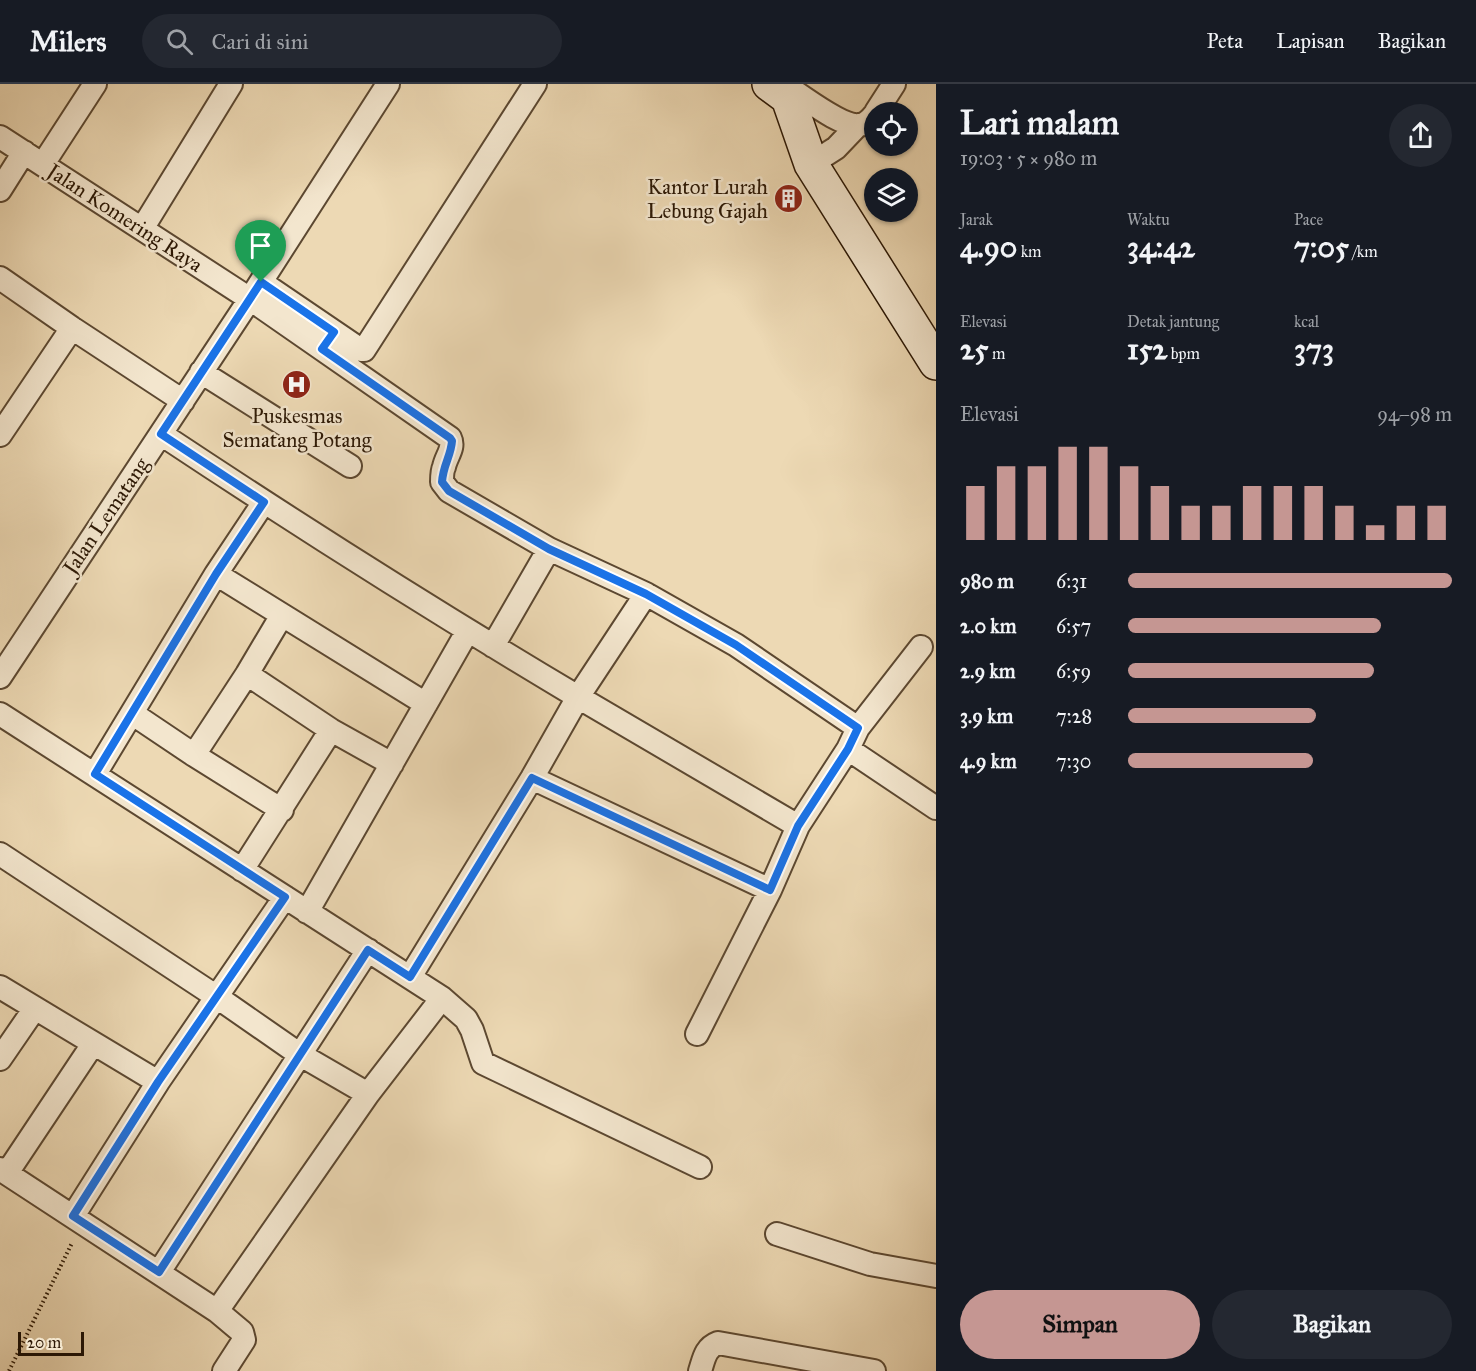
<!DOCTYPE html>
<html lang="id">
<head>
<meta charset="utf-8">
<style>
  :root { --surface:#171b24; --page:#242831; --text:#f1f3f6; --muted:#9ea1a6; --line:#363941; --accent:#c59692 }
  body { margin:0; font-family:"IM FELL Great Primer",serif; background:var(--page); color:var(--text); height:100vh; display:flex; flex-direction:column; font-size:22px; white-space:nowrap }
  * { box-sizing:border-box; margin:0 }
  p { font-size:20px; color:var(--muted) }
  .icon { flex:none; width:33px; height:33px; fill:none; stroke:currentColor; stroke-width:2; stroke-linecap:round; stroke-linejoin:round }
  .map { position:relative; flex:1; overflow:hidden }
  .details { display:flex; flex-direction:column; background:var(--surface); width:540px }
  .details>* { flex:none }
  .buttons { position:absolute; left:864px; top:18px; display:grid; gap:12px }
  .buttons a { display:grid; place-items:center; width:54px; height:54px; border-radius:50%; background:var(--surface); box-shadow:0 2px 4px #0004; font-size:30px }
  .scale { position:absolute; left:18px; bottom:15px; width:66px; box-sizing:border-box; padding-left:6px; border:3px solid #2c1805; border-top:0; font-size:16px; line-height:21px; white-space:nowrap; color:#2c1805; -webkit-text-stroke:4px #f3e6ce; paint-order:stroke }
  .pin { position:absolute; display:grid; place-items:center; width:51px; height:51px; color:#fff; margin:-62px -26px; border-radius:50% 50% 50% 0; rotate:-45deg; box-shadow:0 0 6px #0007 }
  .pin .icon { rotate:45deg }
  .round { display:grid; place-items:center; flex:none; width:63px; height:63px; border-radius:32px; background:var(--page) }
  .overview { display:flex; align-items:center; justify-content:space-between; height:102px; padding:0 24px }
  h1 { font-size:33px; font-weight:800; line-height:45px }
  .figures { display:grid; grid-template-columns:repeat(3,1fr); gap:9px; height:102px; padding:6px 24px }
  .figures div { display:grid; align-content:center }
  .figures b { font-size:30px; font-weight:800 }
  .figures small { font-size:16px; font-weight:400 }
  .figures p { font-size:16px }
  .chart { height:168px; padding:12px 24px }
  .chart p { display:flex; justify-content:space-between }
  .chart svg { width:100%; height:108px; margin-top:6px; stroke:var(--accent); stroke-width:6 }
  .button { display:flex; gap:12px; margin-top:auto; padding:12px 24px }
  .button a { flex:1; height:69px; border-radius:36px; background:var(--accent); color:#111; font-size:24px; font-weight:800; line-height:69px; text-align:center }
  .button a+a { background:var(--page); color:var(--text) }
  ul { padding:0 24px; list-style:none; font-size:20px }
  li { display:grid; grid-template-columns:96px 72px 1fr; align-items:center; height:45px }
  li i { height:15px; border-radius:8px; background:var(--accent) }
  header { display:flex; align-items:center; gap:36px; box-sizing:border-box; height:84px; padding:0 30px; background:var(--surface); border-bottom:2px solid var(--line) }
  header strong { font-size:28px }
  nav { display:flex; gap:33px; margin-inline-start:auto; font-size:21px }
  .search { width:420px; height:54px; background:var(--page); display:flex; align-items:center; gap:15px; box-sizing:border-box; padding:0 21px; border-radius:33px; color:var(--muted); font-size:22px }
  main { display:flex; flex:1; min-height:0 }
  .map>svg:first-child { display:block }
</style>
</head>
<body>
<header>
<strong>Milers</strong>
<div class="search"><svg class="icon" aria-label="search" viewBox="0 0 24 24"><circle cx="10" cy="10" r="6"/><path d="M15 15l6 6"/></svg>Cari di sini</div>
<nav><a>Peta</a><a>Lapisan</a><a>Bagikan</a></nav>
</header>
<main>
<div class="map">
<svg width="936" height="1287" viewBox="0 0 936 1287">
  <rect width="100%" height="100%" fill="#edd9b4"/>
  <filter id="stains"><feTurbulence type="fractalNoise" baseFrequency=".00333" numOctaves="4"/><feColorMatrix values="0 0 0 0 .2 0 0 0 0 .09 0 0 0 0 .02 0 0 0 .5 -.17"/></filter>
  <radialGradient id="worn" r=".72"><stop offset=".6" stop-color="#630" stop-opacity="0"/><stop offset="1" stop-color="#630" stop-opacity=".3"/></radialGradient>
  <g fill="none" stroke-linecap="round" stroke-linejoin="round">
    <defs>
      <path id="street" d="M 795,8 C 809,17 843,43 859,41 C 865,41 871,35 874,31
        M 876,28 L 894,0
        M 0,53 L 250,215 L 450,354 C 455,364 446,372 444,383 C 442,387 442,393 442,398 L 449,407 L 549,465 L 646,510 L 736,561 L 858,644
        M 43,80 L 95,0
        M 811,80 L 836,64 L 857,42
        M 0,106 L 24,68
        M 142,145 L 231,0
        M 0,194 L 72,244 L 183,317
        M 261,198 L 361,266 L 364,266 L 535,0
        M 201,288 L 350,382
        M 161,350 C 298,441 437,529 578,613 L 646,510
        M 0,351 L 72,244
        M 216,490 L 426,620
        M 493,562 L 549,465
        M 247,590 L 331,646 L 392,680
        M 0,593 L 250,215 L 388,0
        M 0,630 L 442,914 L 466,935 L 472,946 L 483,979 L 700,1083
        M 133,630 L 194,671
        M 848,665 L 936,724
        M 95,690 L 216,490 L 264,418
        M 532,694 L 770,806
        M 282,726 L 194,671 L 247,590 L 282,531
        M 0,770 L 217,913 L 299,970 L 368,1010
        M 242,786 L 331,646
        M 307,828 L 467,548
        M 410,893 L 532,694 L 578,613 L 798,742
        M 0,903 L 158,998
        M 697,950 L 770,806 L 798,742 L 848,665 L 858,644 L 921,563
        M 0,975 L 35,924
        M 0,1085 L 217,1227 L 368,1010 L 442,914
        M 7,1089 L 93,960
        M 73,1132 L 158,998 L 285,813
        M 777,1150 L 870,1180 L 936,1192
        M 159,1188 L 368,866
        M 217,1227 L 242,1248 L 244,1256 L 224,1287
        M 700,1287 C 704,1275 705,1264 718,1259 L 874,1287"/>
      <path id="secondary" d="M 769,0 L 788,14 L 811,80 L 936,279"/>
    </defs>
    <!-- street casing -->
    <use href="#street" stroke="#5c4831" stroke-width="26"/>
    <!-- secondary casing -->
    <use href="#secondary" stroke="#2c1805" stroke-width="36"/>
    <!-- path -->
    <path stroke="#2c1805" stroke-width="4" stroke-dasharray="1.5 3" stroke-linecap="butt" d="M 9,1287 L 72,1159"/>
    <!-- street -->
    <use href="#street" stroke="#f3e6ce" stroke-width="22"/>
    <!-- secondary -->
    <use href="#secondary" stroke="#f3e6ce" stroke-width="33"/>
  </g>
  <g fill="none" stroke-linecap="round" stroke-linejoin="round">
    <defs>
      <path id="route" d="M 261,198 L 334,248 L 322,265 L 450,354 L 452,357 C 451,372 443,381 442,398 L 449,407 L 549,465 L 646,510 L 736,561 L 858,644 L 848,665 L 798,742 L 770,806 L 532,694 L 410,893 L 368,866 L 159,1188 L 73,1132 L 158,998 L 285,813 L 95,690 L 216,490 L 264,418 L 161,350 Z"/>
    </defs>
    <!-- route casing -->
    <use href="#route" stroke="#fff" stroke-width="12"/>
    <!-- route -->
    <use href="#route" stroke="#1a73e8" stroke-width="8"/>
  </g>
  <!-- icons -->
  <defs>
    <symbol id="building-disc" viewBox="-11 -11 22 22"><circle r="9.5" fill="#8f2418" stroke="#f3e6ce"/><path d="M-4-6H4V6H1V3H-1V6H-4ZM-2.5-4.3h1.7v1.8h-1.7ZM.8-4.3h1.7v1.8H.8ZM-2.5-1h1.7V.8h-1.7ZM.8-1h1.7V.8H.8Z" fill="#fff"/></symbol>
    <symbol id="hospital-disc" viewBox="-11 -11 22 22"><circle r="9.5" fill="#8f2418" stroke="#f3e6ce"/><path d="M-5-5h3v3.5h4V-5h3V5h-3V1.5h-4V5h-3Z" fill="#fff"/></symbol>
  </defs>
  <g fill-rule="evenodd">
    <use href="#building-disc" x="772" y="98" width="33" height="33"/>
    <use href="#hospital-disc" x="280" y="284" width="33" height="33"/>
  </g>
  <g text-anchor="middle" stroke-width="5" stroke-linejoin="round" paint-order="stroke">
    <!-- poi labels -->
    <g font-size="21" fill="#2c1805" stroke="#f3e6ce" text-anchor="end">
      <text x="768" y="110">Kantor Lurah<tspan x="768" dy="24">Lebung Gajah</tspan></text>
      <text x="297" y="339" text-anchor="middle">Puskesmas<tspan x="297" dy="24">Sematang Potang</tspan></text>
    </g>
    <!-- street labels -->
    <g font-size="21" fill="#2c1805" stroke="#f3e6ce">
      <text transform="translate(125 134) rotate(33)" y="7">Jalan Komering Raya</text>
      <text transform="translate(106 432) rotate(-56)" y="7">Jalan Lematang</text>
    </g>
  </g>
  <rect width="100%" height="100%" filter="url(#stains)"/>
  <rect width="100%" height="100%" fill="url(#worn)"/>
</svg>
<div class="buttons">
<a><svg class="icon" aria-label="locate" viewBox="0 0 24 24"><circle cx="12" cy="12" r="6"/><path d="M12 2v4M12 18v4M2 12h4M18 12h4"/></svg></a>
<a><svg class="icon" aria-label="layers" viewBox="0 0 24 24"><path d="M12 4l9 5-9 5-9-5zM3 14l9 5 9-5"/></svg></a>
</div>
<div class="scale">20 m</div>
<div class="pin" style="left:261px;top:198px;background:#1e9e55"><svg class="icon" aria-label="arrive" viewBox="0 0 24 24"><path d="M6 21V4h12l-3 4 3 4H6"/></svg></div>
</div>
<section class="details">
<div class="overview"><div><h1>Lari malam</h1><p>19:03 · 5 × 980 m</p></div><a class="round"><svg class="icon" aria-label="share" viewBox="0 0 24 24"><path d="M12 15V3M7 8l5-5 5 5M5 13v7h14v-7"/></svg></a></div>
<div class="figures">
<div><p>Jarak</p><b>4.90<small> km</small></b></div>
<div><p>Waktu</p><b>34:42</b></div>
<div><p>Pace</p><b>7:05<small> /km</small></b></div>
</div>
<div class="figures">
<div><p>Elevasi</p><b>25<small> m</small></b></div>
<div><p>Detak jantung</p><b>152<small> bpm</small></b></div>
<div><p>kcal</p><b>373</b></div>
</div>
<div class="chart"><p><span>Elevasi</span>94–98 m</p>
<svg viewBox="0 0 160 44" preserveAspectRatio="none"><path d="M5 44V22M15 44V14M25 44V14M35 44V6M45 44V6M55 44V14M65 44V22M75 44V30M85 44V30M95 44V22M105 44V22M115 44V22M125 44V30M135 44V38M145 44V30M155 44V30"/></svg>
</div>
<ul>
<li><b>980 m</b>6:31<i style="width:100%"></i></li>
<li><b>2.0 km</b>6:57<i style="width:78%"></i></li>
<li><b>2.9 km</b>6:59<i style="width:76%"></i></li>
<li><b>3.9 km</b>7:28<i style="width:58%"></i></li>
<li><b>4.9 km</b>7:30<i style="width:57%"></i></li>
</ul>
<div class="button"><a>Simpan</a><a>Bagikan</a></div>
</section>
</main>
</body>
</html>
